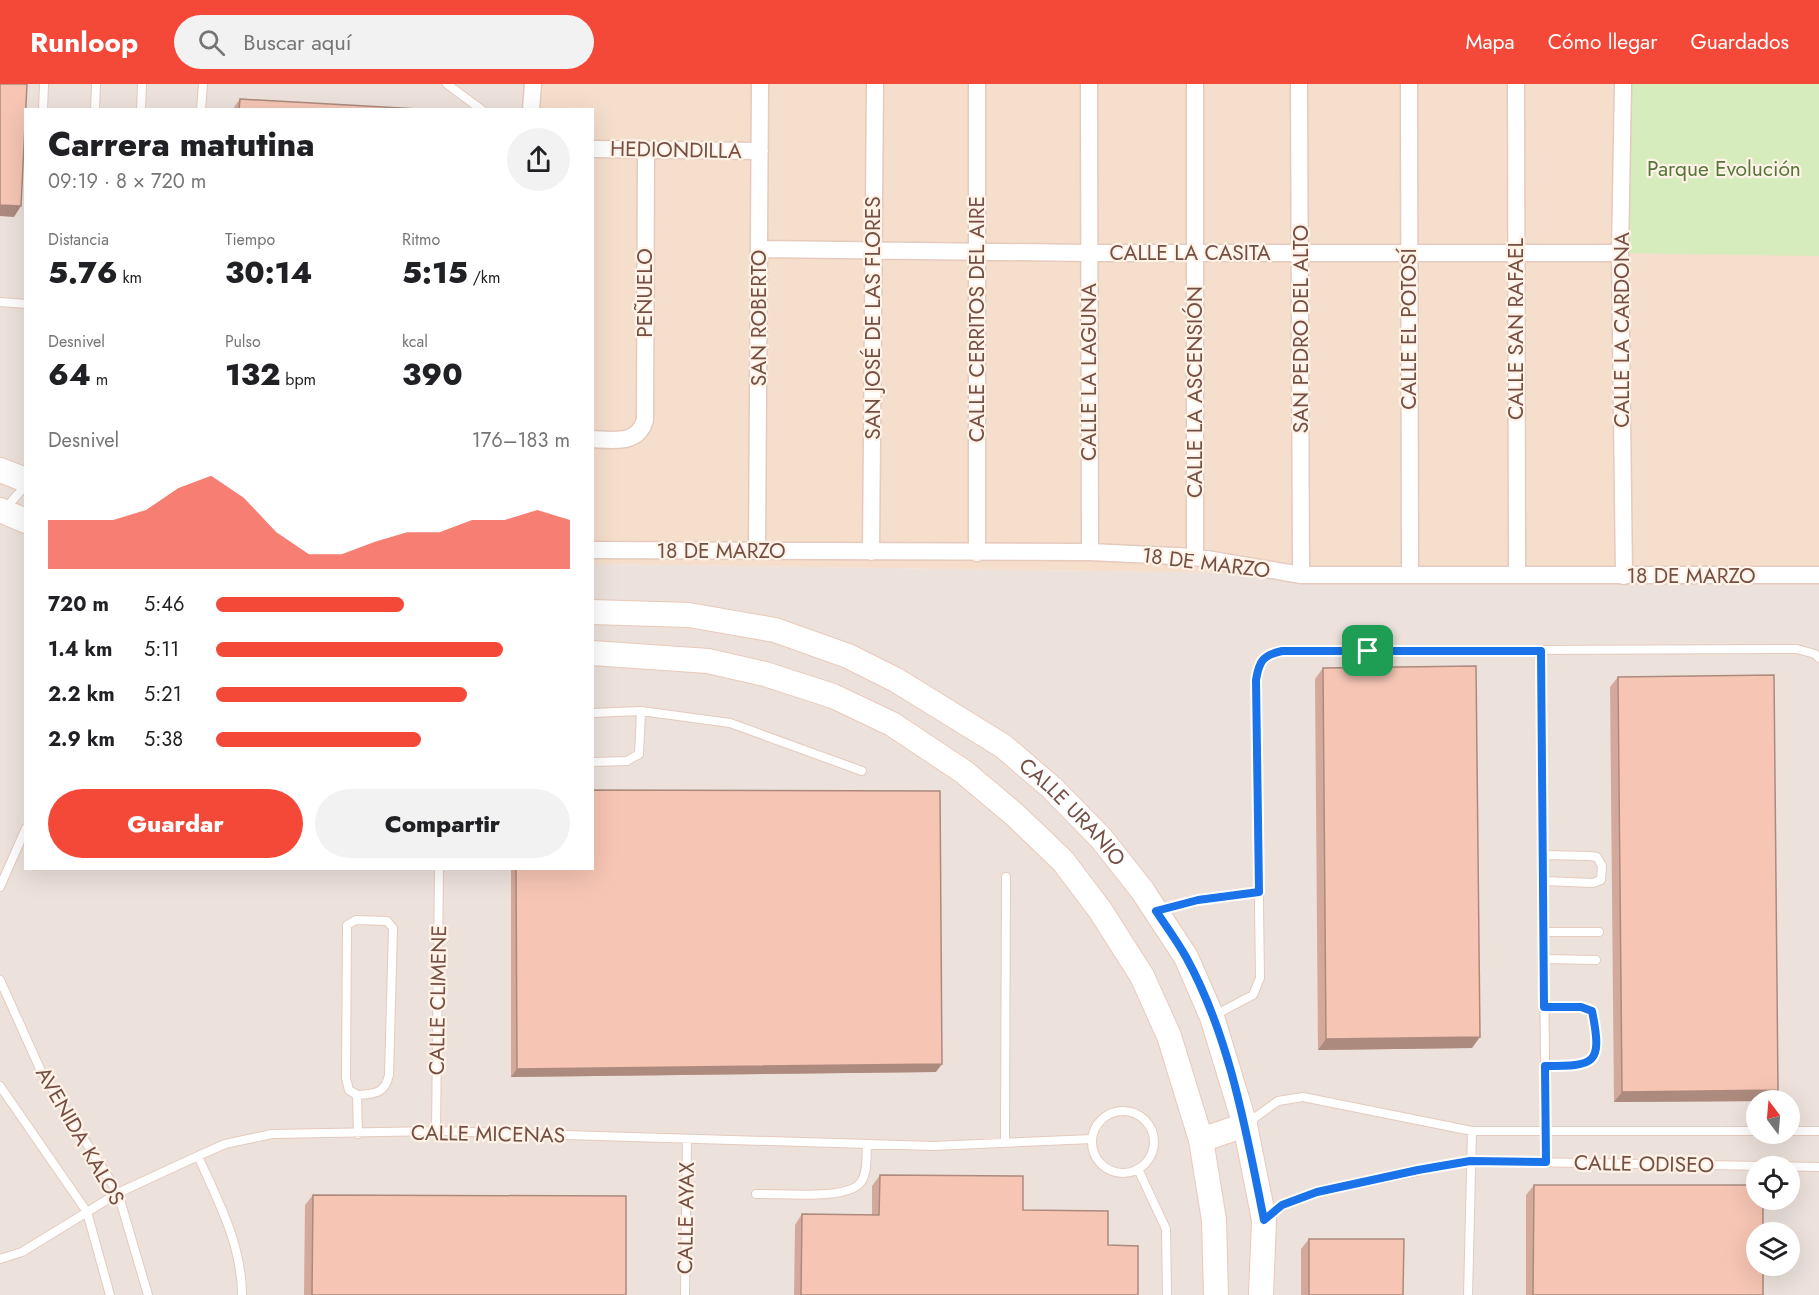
<!DOCTYPE html>
<html lang="es">
<head>
<meta charset="utf-8">
<style>
  :root { --surface:#fff; --page:#f2f2f2; --text:#202124; --muted:#757577; --accent:#f44838 }
  body { margin:0; font-family:Jost,sans-serif; background:var(--page); color:var(--text); height:100vh; display:flex; flex-direction:column; font-size:22px; white-space:nowrap }
  * { box-sizing:border-box; margin:0 }
  p { font-size:20px; color:var(--muted) }
  .icon { flex:none; width:33px; height:33px; fill:none; stroke:currentColor; stroke-width:2; stroke-linecap:round; stroke-linejoin:round }
  .map { position:relative; flex:1; overflow:hidden }
  .sheet { position:absolute; left:24px; top:24px; width:570px; height:762px; display:flex; flex-direction:column; background:var(--surface); border-radius:0px; box-shadow:0 6px 24px #0002 }
  .sheet>* { flex:none }
  .needle { width:39px; rotate:344deg }
  .fabs { position:absolute; left:1746px; top:1006px; display:grid; gap:12px }
  .fabs a { display:grid; place-items:center; width:54px; height:54px; border-radius:50%; background:var(--surface); box-shadow:0 6px 24px #0002; font-size:30px }
  .pin { position:absolute; display:grid; place-items:center; width:51px; height:51px; color:#fff; margin:-26px; border-radius:12px; box-shadow:0 3px 9px #0006 }
  .round { display:grid; place-items:center; flex:none; width:63px; height:63px; border-radius:32px; background:var(--page) }
  .overview { display:flex; align-items:center; justify-content:space-between; height:102px; padding:0 24px }
  h1 { font-size:33px; font-weight:800; line-height:45px }
  .metrics { display:grid; grid-template-columns:repeat(3,1fr); gap:9px; height:102px; padding:6px 24px }
  .metrics div { display:grid; align-content:center }
  .metrics b { font-size:30px; font-weight:800 }
  .metrics small { font-size:16px; font-weight:400 }
  .metrics p { font-size:16px }
  .chart { height:168px; padding:12px 24px }
  .chart p { display:flex; justify-content:space-between }
  .chart svg { width:100%; height:108px; margin-top:6px; fill:var(--accent); opacity:.7 }
  .cta { display:flex; gap:12px; margin-top:auto; padding:12px 24px }
  .cta a { flex:1; height:69px; border-radius:36px; background:var(--accent); color:#fff; font-size:24px; font-weight:800; line-height:69px; text-align:center }
  .cta a+a { background:var(--page); color:var(--text) }
  ul { padding:0 24px; list-style:none; font-size:20px }
  li { display:grid; grid-template-columns:96px 72px 1fr; align-items:center; height:45px }
  li i { height:15px; border-radius:8px; background:var(--accent) }
  header { display:flex; align-items:center; gap:36px; box-sizing:border-box; height:84px; padding:0 30px; background:var(--accent); color:#fff }
  header strong { font-size:28px }
  nav { display:flex; gap:33px; margin-inline-start:auto; font-size:21px }
  .search { width:420px; height:54px; background:var(--page); display:flex; align-items:center; gap:15px; box-sizing:border-box; padding:0 21px; border-radius:33px; color:var(--muted); font-size:22px }
  .map>svg:first-child { display:block }
</style>
</head>
<body>
<header>
<strong>Runloop</strong>
<div class="search"><svg class="icon" aria-label="search" viewBox="0 0 24 24"><circle cx="10" cy="10" r="6"/><path d="M15 15l6 6"/></svg>Buscar aquí</div>
<nav><a>Mapa</a><a>Cómo llegar</a><a>Guardados</a></nav>
</header>
<div class="map">
<svg width="1819" height="1211" viewBox="0 0 1819 1211">
  <rect width="100%" height="100%" fill="#feedde"/>
  <!-- residential -->
  <path fill="#f6decc" d="M 528,0 L 1819,0 L 1819,497 L 593,480 L 592,26 L 528,25 Z"/>
  <!-- industrial -->
  <path fill="#ece1db" fill-rule="evenodd" d="M 0,0 L 528,0 L 528,25 L 26,26 L 26,784 L 592,784 L 593,480 L 1819,497 L 1819,1211 L 0,1211 ZM 1756,1017 L 1790,1017 L 1790,1050 L 1756,1050 ZM 1756,1083 L 1790,1083 L 1790,1116 L 1756,1116 ZM 1756,1149 L 1790,1149 L 1790,1182 L 1756,1182 Z"/>
  <!-- green -->
  <path fill="#d6ecbc" d="M 1623,0 L 1819,0 L 1819,172 L 1620,169 Z"/>
  <g fill="none" stroke-linecap="round" stroke-linejoin="round">
    <defs>
      <path id="lane" d="M 447,0 L 482,26
        M 43,26 L 44,0
        M 95,26 L 96,0
        M 141,26 L 142,0
        M 201,26 L 203,0
        M 0,218 L 26,220
        M 4,426 L 26,401
        M 1541,567 L 1546,1078
        M 592,629 L 641,627 L 730,639 L 862,687
        M 592,678 L 627,677 L 639,670 L 641,627
        M 1543,771 L 1590,772 L 1597,773 L 1602,782 L 1601,796 L 1593,799 L 1543,797
        M 0,803 L 26,744
        M 1159,826 L 1198,816 L 1259,808
        M 1543,848 L 1599,848
        M 1544,875 L 1596,876
        M 0,896 L 41,987 L 118,1109 L 148,1211
        M 1544,923 L 1581,923 L 1592,927 C 1603,981 1595,982 1544,982
        M 1213,932 L 1253,911 L 1260,894 L 1256,596 C 1259,577 1263,571 1282,567 L 1797,565 L 1815,570 L 1819,574
        M 0,1002 L 87,1128 L 110,1211
        M 357,1011 C 374,1010 385,1010 389,991 L 393,844 L 387,837 L 356,836 L 347,841 L 346,994 L 349,1006 L 357,1011 L 358,1050
        M1092 1058a31 31 0 1 1 62 0a31 31 0 1 1-62 0Z
        M 1246,1040 L 1278,1017 L 1303,1013 L 1472,1047 L 1756,1047
        M 436,1047 L 439,784
        M 1790,1047 L 1819,1047
        M 1005,1057 L 1006,793
        M 198,1072 C 218,1117 242,1161 242,1211
        M 1138,1085 L 1166,1145 L 1167,1211
        M 756,1110 C 778,1109 848,1117 861,1098 C 868,1088 866,1072 867,1061
        M 1266,1134 L 1282,1121 L 1317,1108 L 1470,1077 L 1819,1083
        M 0,1175 L 22,1168 L 118,1109 L 198,1072 L 225,1060 L 272,1050 L 436,1047 L 933,1062 L 1092,1055
        M 685,1211 L 687,1056
        M 1468,1211 L 1472,1047"/>
      <path id="street" d="M 1089,0 L 1090,468
        M 1195,0 L 1195,473
        M 1299,0 L 1301,491
        M 1409,0 L 1410,491
        M 1516,0 L 1517,490
        M 1623,0 L 1620,169 L 1624,492
        M 531,26 L 533,0
        M 592,65 L 760,67
        M 759,165 L 1089,169 L 1620,169
        M 592,355 C 613,356 638,361 645,336 L 646,66
        M 592,466 L 1090,468 L 1195,473 L 1301,491 L 1819,491
        M 757,467 L 760,0
        M 871,468 L 875,0
        M 977,469 L 977,0"/>
      <g id="secondary">
        <path d="M 0,386 L 26,396"/>
        <path d="M 0,426 L 26,437"/>
        <path id="s1" d="M 592,528 L 689,531 L 775,546 L 848,572 L 896,596 L 1003,662 L 1052,704 L 1101,754 L 1142,806 L 1186,873 L 1212,933 L 1245,1041 L 1264,1136 L 1261,1211"/>
        <path d="M 592,569 L 708,577 L 765,590 L 833,612 L 892,640 L 964,688 L 1015,731 L 1063,777 L 1100,826 L 1142,892 L 1169,952 L 1201,1056 L 1214,1136 L 1216,1211"/>
        <path d="M 1201,1056 L 1245,1041"/>
      </g>
    </defs>
    <!-- lane casing -->
    <use href="#lane" stroke="#e5cabd" stroke-width="10"/>
    <!-- street casing -->
    <use href="#street" stroke="#e5cabd" stroke-width="19"/>
    <!-- secondary casing -->
    <use href="#secondary" stroke="#eac9b9" stroke-width="26"/>
    <!-- lane -->
    <use href="#lane" stroke="#fff" stroke-width="8"/>
    <!-- street -->
    <use href="#street" stroke="#fff" stroke-width="16"/>
    <!-- secondary -->
    <use href="#secondary" stroke="#fff" stroke-width="24"/>
  </g>
  <!-- wall -->
  <path fill="#d4a99b" d="M 240,15 L 437,26 L 234,26 L 234,23 Z
    M 1323,584 L 1472,964 L 1318,966 L 1315,595 Z
    M 1618,593 L 1771,1017 L 1614,1018 L 1610,603 Z
    M 511,784 L 592,784 L 936,988 L 511,993 Z
    M 880,1091 L 1023,1126 L 1108,1161 L 1138,1211 L 794,1211 L 795,1141 L 802,1130 L 872,1131 L 872,1102 Z
    M 1534,1101 L 1763,1211 L 1526,1211 L 1526,1111 Z
    M 313,1111 L 626,1211 L 304,1211 L 305,1121 Z
    M 1309,1155 L 1403,1211 L 1301,1211 L 1301,1165 Z"/>
  <!-- shaded-wall -->
  <path fill="#ac8a7e" d="M 0,121 L 21,122 L 14,133 L 0,132 Z
    M 1480,953 L 1472,964 L 1318,966 L 1326,955 Z
    M 942,980 L 936,988 L 511,993 L 517,985 Z
    M 1778,1006 L 1771,1017 L 1614,1018 L 1622,1008 Z"/>
  <!-- building -->
  <path fill="#f6c5b4" stroke="#ac8a7e" stroke-width="1.5" d="M 0,0 L 27,0 L 21,122 L 0,121 Z
    M 240,15 L 437,26 L 239,26 Z
    M 1476,582 L 1480,953 L 1326,955 L 1323,584 Z
    M 1774,591 L 1778,1006 L 1622,1008 L 1618,593 Z
    M 592,706 L 940,707 L 942,980 L 517,985 L 516,784 L 592,784 Z
    M 880,1091 L 1023,1092 L 1023,1126 L 1108,1127 L 1108,1161 L 1138,1162 L 1138,1211 L 801,1211 L 802,1130 L 879,1131 Z
    M 1534,1101 L 1756,1101 L 1756,1116 L 1763,1116 L 1763,1149 L 1756,1149 L 1756,1182 L 1763,1182 L 1763,1211 L 1533,1211 Z
    M 313,1111 L 626,1112 L 626,1211 L 312,1211 Z
    M 1309,1155 L 1404,1155 L 1403,1211 L 1309,1211 Z"/>
  <g fill="none" stroke-linecap="round" stroke-linejoin="round">
    <defs>
      <path id="route" d="M 1282,567 L 1541,567 L 1544,923 L 1581,923 L 1592,927 C 1603,981 1595,982 1545,982 L 1546,1078 L 1470,1077 L 1418,1086 L 1317,1108 L 1282,1121 L 1264,1136 C 1246,1047 1230,953 1186,873 C 1177,857 1166,842 1156,827 L 1198,816 L 1259,808 L 1256,596 C 1259,577 1263,571 1282,567 Z"/>
    </defs>
    <!-- route casing -->
    <use href="#route" stroke="#fff" stroke-width="12"/>
    <!-- route -->
    <use href="#route" stroke="#1a73e8" stroke-width="8"/>
  </g>
  <g text-anchor="middle" stroke-width="4.5" stroke-linejoin="round" paint-order="stroke">
    <!-- street labels -->
    <g font-size="21" fill="#764f44" stroke="#fff2e7">
      <text transform="translate(676 66) rotate(1)" y="7">HEDIONDILLA</text>
      <text x="1190" y="176">CALLE LA CASITA</text>
      <text transform="translate(645 209) rotate(-90)" y="7">PEÑUELO</text>
      <text transform="translate(759 234) rotate(-90)" y="7">SAN ROBERTO</text>
      <text transform="translate(873 234) rotate(-90)" y="7">SAN JOSÉ DE LAS FLORES</text>
      <text transform="translate(977 235) rotate(-90)" y="7">CALLE CERRITOS DEL AIRE</text>
      <text transform="translate(1301 245) rotate(-90)" y="7">SAN PEDRO DEL ALTO</text>
      <text transform="translate(1409 245) rotate(-90)" y="7">CALLE EL POTOSÍ</text>
      <text transform="translate(1516 245) rotate(-90)" y="7">CALLE SAN RAFAEL</text>
      <text transform="translate(1622 246) rotate(-90)" y="7">CALLE LA CARDONA</text>
      <text transform="translate(1089 288) rotate(-90)" y="7">CALLE LA LAGUNA</text>
      <text transform="translate(1195 308) rotate(-90)" y="7">CALLE LA ASCENSIÓN</text>
      <text x="721" y="474">18 DE MARZO</text>
      <text transform="translate(1206 479) rotate(7)" y="7">18 DE MARZO</text>
      <text x="1691" y="499">18 DE MARZO</text>
      <text dy="7" stroke="none"><textPath href="#s1" startOffset="537">CALLE URANIO</textPath></text>
      <text transform="translate(438 916) rotate(-89)" y="7">CALLE CLIMENE</text>
      <text transform="translate(488 1050) rotate(1)" y="7">CALLE MICENAS</text>
      <text transform="translate(80 1052) rotate(60)" y="7">AVENIDA KALOS</text>
      <text transform="translate(1644 1080) rotate(1)" y="7">CALLE ODISEO</text>
      <text transform="translate(686 1134) rotate(-89)" y="7">CALLE AYAX</text>
    </g>
    <!-- park labels -->
    <g font-size="21" fill="#547839" stroke="#fff2e7">
      <text x="1724" y="92">Parque Evolución</text>
    </g>
  </g>
</svg>
<div class="fabs">
<a><svg class="needle" viewBox="-14 -14 28 28"><path d="M0-13l5 13h-10z" fill="#e53935"/><path d="M0 13l5-13h-10z" fill="#757577"/></svg></a>
<a><svg class="icon" aria-label="locate" viewBox="0 0 24 24"><circle cx="12" cy="12" r="6"/><path d="M12 2v4M12 18v4M2 12h4M18 12h4"/></svg></a>
<a><svg class="icon" aria-label="layers" viewBox="0 0 24 24"><path d="M12 4l9 5-9 5-9-5zM3 14l9 5 9-5"/></svg></a>
</div>
<div class="pin" style="left:1368px;top:567px;background:#1e9e55"><svg class="icon" aria-label="arrive" viewBox="0 0 24 24"><path d="M6 21V4h12l-3 4 3 4H6"/></svg></div>
<section class="sheet">
<div class="overview"><div><h1>Carrera matutina</h1><p>09:19 · 8 × 720 m</p></div><a class="round"><svg class="icon" aria-label="share" viewBox="0 0 24 24"><path d="M12 15V3M7 8l5-5 5 5M5 13v7h14v-7"/></svg></a></div>
<div class="metrics">
<div><p>Distancia</p><b>5.76<small> km</small></b></div>
<div><p>Tiempo</p><b>30:14</b></div>
<div><p>Ritmo</p><b>5:15<small> /km</small></b></div>
</div>
<div class="metrics">
<div><p>Desnivel</p><b>64<small> m</small></b></div>
<div><p>Pulso</p><b>132<small> bpm</small></b></div>
<div><p>kcal</p><b>390</b></div>
</div>
<div class="chart"><p><span>Desnivel</span>176–183 m</p>
<svg viewBox="0 0 160 44" preserveAspectRatio="none"><path d="M0 44V24L10 24L20 24L30 20L40 11L50 6L60 15L70 29L80 38L90 38L100 33L110 29L120 29L130 24L140 24L150 20L160 24V44z"/></svg>
</div>
<ul>
<li><b>720 m</b>5:46<i style="width:53%"></i></li>
<li><b>1.4 km</b>5:11<i style="width:81%"></i></li>
<li><b>2.2 km</b>5:21<i style="width:71%"></i></li>
<li><b>2.9 km</b>5:38<i style="width:58%"></i></li>
</ul>
<div class="cta"><a>Guardar</a><a>Compartir</a></div>
</section>
</div>
</body>
</html>
